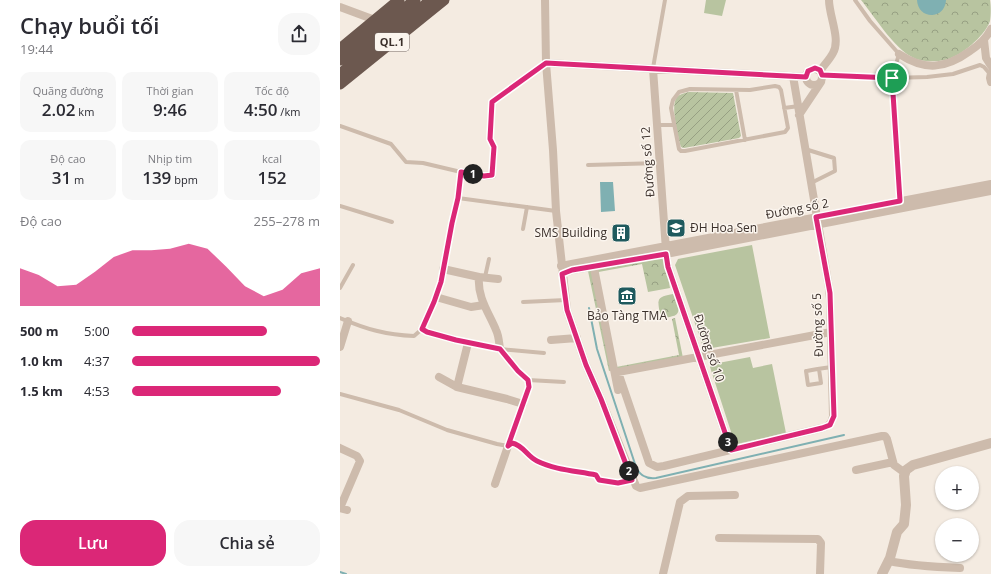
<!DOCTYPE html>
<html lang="vi">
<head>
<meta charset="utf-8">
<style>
  :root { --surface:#fff; --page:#f7f7f7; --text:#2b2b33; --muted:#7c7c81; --accent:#db2777 }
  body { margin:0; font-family:"Open Sans",sans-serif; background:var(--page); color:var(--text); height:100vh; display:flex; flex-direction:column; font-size:15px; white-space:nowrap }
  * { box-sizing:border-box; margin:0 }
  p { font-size:13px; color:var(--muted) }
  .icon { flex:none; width:22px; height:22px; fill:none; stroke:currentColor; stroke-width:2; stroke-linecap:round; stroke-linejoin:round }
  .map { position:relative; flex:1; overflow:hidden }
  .sheet { display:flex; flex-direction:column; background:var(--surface); width:340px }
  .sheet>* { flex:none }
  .fabs { position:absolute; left:595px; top:466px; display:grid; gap:8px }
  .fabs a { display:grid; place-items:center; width:44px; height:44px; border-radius:50%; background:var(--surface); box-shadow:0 1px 3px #0004; font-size:20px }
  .pin { position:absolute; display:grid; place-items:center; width:34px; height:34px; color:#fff; margin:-17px; border:2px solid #fff; border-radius:50%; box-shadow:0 1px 4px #0007 }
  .km { position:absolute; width:20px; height:20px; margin:-10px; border-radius:50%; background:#222; color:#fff; font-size:11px; line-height:20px; text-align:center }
  .round { display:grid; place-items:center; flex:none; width:42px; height:42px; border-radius:16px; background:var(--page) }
  .head { display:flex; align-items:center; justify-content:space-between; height:68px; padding:0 20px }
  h1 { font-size:22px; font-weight:600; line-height:30px }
  .metrics { display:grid; grid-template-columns:repeat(3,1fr); gap:6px; height:68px; padding:4px 20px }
  .metrics div { display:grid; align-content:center; border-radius:10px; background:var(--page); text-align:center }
  .metrics b { font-size:17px; font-weight:600 }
  .metrics small { font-size:11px; font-weight:400 }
  .metrics p { font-size:11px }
  .chart { height:112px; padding:8px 20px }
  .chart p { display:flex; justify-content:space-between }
  .chart svg { width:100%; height:72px; margin-top:4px; fill:var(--accent); opacity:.7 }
  .primary-button { display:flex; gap:8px; margin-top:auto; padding:8px 20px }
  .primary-button a { flex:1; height:46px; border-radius:16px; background:var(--accent); color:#fff; font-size:16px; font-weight:600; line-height:46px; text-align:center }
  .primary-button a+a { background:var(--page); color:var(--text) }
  ul { padding:0 20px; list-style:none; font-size:13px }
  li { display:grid; grid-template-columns:64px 48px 1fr; align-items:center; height:30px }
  li i { height:10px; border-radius:5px; background:var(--accent) }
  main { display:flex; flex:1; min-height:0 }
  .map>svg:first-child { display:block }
</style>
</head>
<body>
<main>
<section class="sheet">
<div class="head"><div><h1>Chạy buổi tối</h1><p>19:44</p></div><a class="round"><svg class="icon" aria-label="share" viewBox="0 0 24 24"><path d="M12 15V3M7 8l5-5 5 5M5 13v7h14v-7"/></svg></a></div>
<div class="metrics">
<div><p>Quãng đường</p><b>2.02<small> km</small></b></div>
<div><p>Thời gian</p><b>9:46</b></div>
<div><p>Tốc độ</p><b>4:50<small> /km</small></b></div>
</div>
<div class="metrics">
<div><p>Độ cao</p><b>31<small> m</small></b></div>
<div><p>Nhịp tim</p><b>139<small> bpm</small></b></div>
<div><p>kcal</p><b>152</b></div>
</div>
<div class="chart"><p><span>Độ cao</span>255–278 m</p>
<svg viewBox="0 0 160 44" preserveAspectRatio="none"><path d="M0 44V21L10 25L20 32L30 31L40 23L50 14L60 10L70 10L80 9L90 6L100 9L110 20L120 32L130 38L140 34L150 24L160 21V44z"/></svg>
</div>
<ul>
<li><b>500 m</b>5:00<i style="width:72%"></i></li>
<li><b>1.0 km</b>4:37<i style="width:100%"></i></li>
<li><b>1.5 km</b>4:53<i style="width:79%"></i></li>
</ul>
<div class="primary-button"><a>Lưu</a><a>Chia sẻ</a></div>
</section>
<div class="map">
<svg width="651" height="574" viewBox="0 0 651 574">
  <defs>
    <pattern id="park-crowns" width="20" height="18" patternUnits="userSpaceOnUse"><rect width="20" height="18" fill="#b8c4a0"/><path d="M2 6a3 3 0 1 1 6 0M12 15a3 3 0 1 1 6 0" fill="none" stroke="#97a083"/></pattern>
    <pattern id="garden-furrows" width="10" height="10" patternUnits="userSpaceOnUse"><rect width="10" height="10" fill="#b8c4a0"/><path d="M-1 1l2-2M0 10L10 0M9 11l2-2" fill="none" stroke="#97a083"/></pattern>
  </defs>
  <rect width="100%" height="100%" fill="#f4ebe1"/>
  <!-- grass -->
  <path fill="#b8c4a0" d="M 366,0 L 386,0 L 382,16 L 364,13 Z
    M 412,245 L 430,338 L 366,349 L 363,347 L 335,265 L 338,259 Z
    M 410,357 L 413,368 L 432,364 L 446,433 L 397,444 L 394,441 L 370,367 L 373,364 Z"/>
  <!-- park -->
  <path fill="url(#park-crowns)" d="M 521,0 L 650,0 C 651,6 651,15 650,21 C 645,36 620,57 605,60 C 595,62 580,62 572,57 C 553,47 535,17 521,0 Z
    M 324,256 L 330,288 L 308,292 L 302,264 L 253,273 L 271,368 L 339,355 L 332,319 L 335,318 L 343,358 L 269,371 L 248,271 Z
    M 333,294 L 336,296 C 338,303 342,314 333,316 C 327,318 325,318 320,314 C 317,298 317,297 333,294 Z"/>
  <!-- garden -->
  <path fill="url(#garden-furrows)" d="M 349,92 L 393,93 L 401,136 L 399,138 L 344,148 L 341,147 C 338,137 330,105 337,97 C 340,94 345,93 349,92 Z"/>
  <!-- water -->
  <path fill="#7fb0b2" d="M 577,0 L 606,0 C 605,20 578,20 577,0 Z
    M 260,182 L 273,182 L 275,211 L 261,212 Z"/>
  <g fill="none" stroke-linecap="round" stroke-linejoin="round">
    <!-- stream -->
    <path stroke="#7fb0b2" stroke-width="2" d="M 249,308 L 257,349 L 296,467 C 300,476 306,479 316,478 L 504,435
      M 0,572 L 6,574"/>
    <!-- service -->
    <path stroke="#cdbbac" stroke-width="4" d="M 515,0 L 530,21 L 559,54 L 552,78 L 560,201
      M 313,68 L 325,0
      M 482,75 L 552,78 L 587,77 L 613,74 L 640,65 L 644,67 L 650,74
      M 435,86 L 439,87 L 441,90 L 448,128 L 445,132 L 345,151 L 341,151 L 339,149 L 331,108 L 333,100 L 339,92 L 350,89 L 410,90 Z
      M 396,90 L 405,140
      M 444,108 L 459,106
      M 317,125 L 334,125
      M 0,126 L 51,144 L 66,162 L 83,163 L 121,172 L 118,198 L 216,211
      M 465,149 L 494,158 L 495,171 L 471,183
      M 248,165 L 320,163
      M 152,175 L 154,147 L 150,139 L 152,102 L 206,63
      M 0,206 L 52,222
      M 183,229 L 187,207
      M 145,277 L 149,259
      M 0,288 L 13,265
      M 183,302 L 226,300
      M 0,318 C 26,329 46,335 74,336 L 82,329 L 96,297 L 101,282 L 112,223 L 118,198
      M 82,329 L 87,332 L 128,343 L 160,349 L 204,353
      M 160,349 L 178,371 L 188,380 L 224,382
      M 479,369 L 481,383 L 468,385 L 466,371 L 467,371 C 475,369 483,368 492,367
      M 0,394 L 59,410 L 107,430 L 157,444 L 168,446 L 172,443 C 183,445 187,456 197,461 C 215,470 237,471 256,475 L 259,480 L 278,483 L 292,480
      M 168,446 L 189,387 L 188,380"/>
    <!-- minor -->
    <path stroke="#cdbbac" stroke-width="8" d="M 205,0 L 206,63 L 213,150 L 216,211 L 227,310 L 246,365 L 261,399 L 296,486 L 300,488 L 542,436 L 545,436 L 547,439 L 554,465 L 565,473
      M 0,7 L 35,20
      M 644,40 L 646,58 L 651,66
      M 559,54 C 585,71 605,69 630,51 C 639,45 646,39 651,29
      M 206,63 L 466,77
      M466 77a8 8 0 1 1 16 0a8 8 0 1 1-16 0Z
      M 313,69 L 327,264 L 391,450
      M 480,71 C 484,65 490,59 493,53 C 501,39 489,16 489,0
      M 651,73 L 650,78 L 651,82
      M 453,76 L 489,288 L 490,299 L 493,416 C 492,423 489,426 482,428 L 324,466 L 317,467 L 309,463 L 278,372 L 491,332
      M 459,115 L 481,82
      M 121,172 L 144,176 L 152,175
      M 253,263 L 278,390
      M 221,266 L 651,184
      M 103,269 L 139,277 C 137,297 149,313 156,330 C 159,336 159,343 160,349
      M 222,274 L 232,270 L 326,254 L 651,191
      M 139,277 L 158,279
      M 96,297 L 131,307 L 144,305
      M 211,340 L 237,338
      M 0,347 L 8,321
      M 99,377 L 117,387 L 167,399 L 183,404
      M 117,387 L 128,343
      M 0,448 L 17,456 L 20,461 L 0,508 L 7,510
      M 516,470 L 553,462
      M 155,484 L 168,446
      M 379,538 L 478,539 L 481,543 L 480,574
      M 549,561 C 572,566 596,567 620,568
      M 323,574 L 340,502 L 348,496 L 395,495"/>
    <!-- tertiary -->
    <path stroke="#cdbbac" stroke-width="10" d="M 542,574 L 550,558 L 557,532 L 564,524 L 566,505 L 564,476 L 566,470 L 573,465 L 651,443"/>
    <!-- trunk -->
    <path stroke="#6c584f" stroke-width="11" d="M 0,49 L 59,0
      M 0,60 L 75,0
      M 0,74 L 91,0
      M 0,84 L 104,0"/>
  </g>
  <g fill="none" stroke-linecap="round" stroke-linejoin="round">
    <defs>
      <path id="route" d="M 206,63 L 466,77 L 468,71 L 475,68 L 480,70 L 482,75 L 552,78 L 560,201 L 476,217 L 490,293 L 494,416 L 490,425 L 482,428 L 391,450 L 328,267 L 326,254 L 232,270 L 222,274 L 227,310 L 246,365 L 261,399 L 292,480 L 278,483 L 259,480 L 256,475 C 237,471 215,470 197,461 C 187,456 183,445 172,443 L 168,446 L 189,387 L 188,380 L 178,371 L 160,349 L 116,340 L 87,332 L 82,329 L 94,302 L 101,282 L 112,223 L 118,198 L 121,172 L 144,176 L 152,175 L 154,147 L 150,139 L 152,102 Z"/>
    </defs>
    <!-- route casing -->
    <use href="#route" stroke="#fff" stroke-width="8"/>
    <!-- route -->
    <use href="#route" stroke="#db2777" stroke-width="5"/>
  </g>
  <!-- icons -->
  <defs>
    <symbol id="university-square" viewBox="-11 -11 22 22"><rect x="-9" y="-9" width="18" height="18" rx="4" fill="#1f5a5e" stroke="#fbf5ee"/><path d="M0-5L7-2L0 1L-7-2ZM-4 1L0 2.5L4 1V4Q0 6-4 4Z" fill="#fff"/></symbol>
    <symbol id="building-square" viewBox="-11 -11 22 22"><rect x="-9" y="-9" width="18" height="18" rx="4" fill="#1f5a5e" stroke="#fbf5ee"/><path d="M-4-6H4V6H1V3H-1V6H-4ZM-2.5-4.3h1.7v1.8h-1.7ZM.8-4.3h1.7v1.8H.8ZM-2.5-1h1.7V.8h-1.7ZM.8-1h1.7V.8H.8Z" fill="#fff"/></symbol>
    <symbol id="museum-square" viewBox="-11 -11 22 22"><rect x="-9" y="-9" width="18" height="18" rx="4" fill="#1f5a5e" stroke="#fbf5ee"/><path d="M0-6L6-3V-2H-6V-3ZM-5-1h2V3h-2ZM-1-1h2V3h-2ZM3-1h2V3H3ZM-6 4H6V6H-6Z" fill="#fff"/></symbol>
  </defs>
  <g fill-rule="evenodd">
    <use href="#university-square" x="325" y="217" width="22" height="22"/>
    <use href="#building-square" x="270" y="222" width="22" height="22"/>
    <use href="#museum-square" x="276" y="285" width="22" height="22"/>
  </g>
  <g text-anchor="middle" stroke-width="3" stroke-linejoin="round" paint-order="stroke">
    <!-- shield labels -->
    <rect fill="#fbf5ee" stroke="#756b66" stroke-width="1" x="35" y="33" width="34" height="18" rx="3"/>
    <g font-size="11" font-weight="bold" fill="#3b302b">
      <text x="52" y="46">QL.1</text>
    </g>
    <!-- street labels -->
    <g font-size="12" fill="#3b302b" stroke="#fbf5ee">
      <text transform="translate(308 162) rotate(-94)" y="4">Đường số 12</text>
      <text transform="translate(457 209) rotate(-11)" y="4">Đường số 2</text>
      <text transform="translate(478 325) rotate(-92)" y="4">Đường số 5</text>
      <text transform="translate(369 348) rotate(71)" y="4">Đường số 10</text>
    </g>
    <!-- poi labels -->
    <g font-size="12" fill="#3b302b" stroke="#fbf5ee" text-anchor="start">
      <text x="350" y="232">ĐH Hoa Sen</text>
      <text x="267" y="237" text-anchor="end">SMS Building</text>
      <text x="287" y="320" text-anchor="middle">Bảo Tàng TMA</text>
    </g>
  </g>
</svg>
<div class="fabs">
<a>+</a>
<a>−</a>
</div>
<div class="pin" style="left:552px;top:78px;background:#1e9e55"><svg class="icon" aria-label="arrive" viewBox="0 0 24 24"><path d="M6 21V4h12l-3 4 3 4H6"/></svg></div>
<b class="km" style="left:133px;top:174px">1</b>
<b class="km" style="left:289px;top:471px">2</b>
<b class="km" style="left:388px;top:442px">3</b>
</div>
</main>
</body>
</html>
